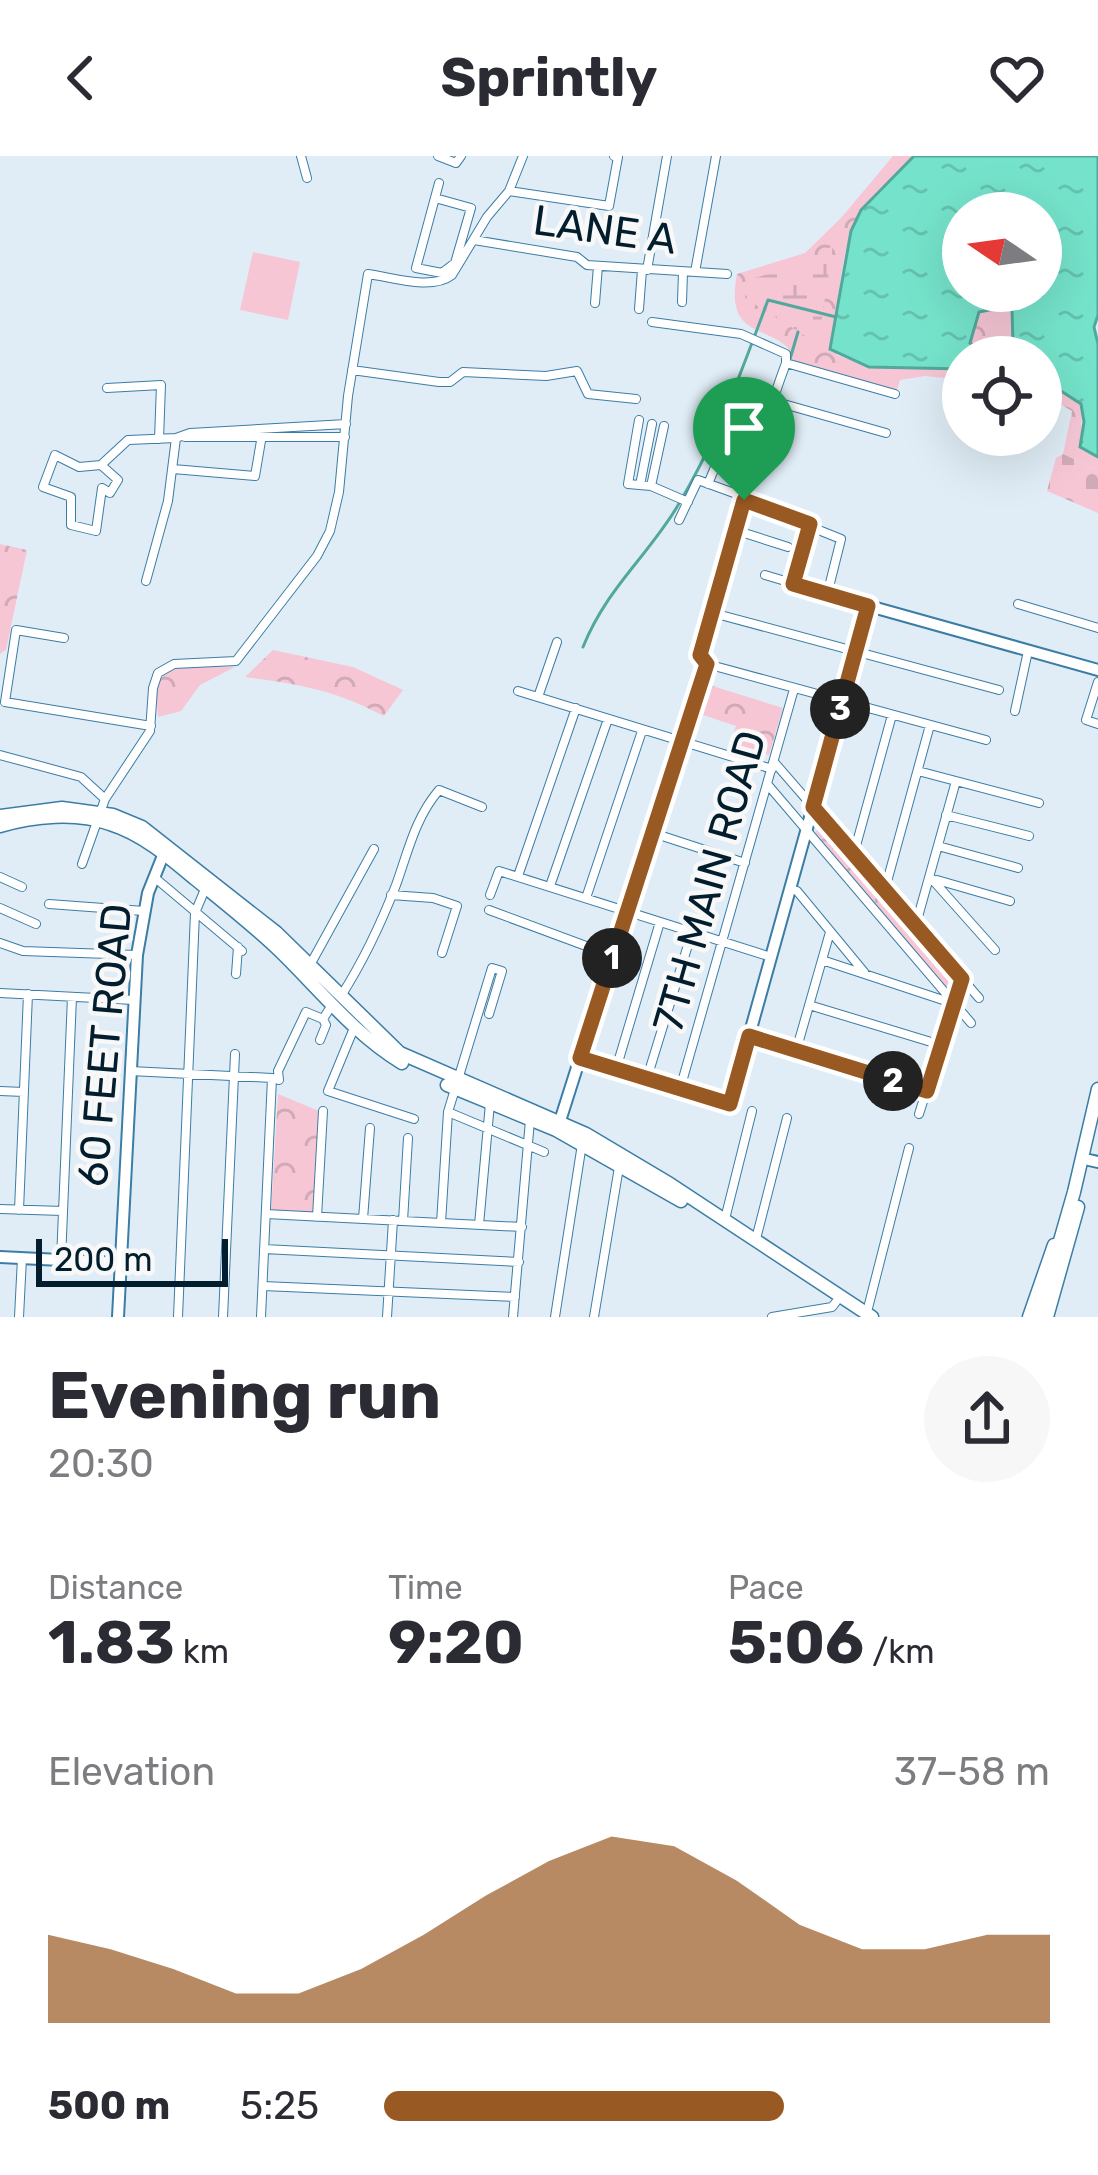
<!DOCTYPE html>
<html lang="en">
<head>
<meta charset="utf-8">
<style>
  :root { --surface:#fff; --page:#f7f7f7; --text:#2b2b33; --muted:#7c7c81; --accent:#995922 }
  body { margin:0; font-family:Rubik,sans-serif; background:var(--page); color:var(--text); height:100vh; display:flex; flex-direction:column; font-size:45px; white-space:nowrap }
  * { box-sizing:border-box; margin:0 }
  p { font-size:39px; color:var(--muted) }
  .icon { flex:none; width:66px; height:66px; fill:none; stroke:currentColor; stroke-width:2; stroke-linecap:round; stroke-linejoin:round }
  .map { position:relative; height:1161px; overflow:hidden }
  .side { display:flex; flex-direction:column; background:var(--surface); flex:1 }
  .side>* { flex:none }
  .needle { width:78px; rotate:283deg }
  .fabs { position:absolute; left:942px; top:36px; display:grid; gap:24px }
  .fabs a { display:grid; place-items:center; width:120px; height:120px; border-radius:50%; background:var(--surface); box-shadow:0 12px 48px #0002; font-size:60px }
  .scale { position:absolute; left:36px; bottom:30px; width:192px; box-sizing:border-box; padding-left:12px; border:6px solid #021d2d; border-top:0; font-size:33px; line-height:42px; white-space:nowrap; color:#021d2d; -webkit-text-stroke:9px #f8f8f8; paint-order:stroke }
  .pin { position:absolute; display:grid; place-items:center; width:102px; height:102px; color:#fff; margin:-123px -51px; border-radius:50% 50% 50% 0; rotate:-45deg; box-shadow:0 0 12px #0007 }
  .pin .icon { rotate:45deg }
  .km { position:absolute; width:60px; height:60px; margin:-30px; border-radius:50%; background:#222; color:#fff; font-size:33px; line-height:60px; text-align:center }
  .round { display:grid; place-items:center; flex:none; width:126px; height:126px; border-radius:63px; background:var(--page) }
  .summary { display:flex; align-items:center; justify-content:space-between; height:204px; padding:0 48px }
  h1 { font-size:66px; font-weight:700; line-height:90px }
  .stats { display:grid; grid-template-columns:repeat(3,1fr); gap:18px; height:204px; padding:12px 48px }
  .stats div { display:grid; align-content:center }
  .stats b { font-size:60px; font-weight:700 }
  .stats small { font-size:33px; font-weight:400 }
  .stats p { font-size:33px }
  .chart { height:336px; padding:24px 48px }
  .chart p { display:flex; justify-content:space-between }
  .chart svg { width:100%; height:216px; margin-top:12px; fill:var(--accent); opacity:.7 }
  ul { padding:0 48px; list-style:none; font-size:39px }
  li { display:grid; grid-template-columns:192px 144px 1fr; align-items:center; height:90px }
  li i { height:30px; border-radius:15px; background:var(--accent) }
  header { display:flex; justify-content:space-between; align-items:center; height:156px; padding:0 48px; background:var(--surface); font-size:54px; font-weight:700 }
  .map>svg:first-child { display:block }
</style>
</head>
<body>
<header><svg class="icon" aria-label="back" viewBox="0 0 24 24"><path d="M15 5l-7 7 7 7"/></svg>Sprintly<svg class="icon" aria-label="heart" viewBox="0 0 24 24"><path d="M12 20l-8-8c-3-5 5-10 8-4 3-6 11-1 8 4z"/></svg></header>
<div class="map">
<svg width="1098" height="1161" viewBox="0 0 1098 1161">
  <defs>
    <pattern id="forest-crowns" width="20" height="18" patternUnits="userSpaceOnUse" patternTransform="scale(3)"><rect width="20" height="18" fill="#f6c6d5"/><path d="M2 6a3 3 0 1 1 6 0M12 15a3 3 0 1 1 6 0" fill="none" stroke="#d1aab7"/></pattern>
    <pattern id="wetland-marsh" width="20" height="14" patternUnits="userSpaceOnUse" patternTransform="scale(3)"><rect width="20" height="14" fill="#f6c6d5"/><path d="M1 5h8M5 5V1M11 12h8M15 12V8" fill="none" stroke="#d1aab7"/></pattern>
    <pattern id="cemetery-stones" width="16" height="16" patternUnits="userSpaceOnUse" patternTransform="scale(3)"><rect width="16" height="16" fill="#f6c6d5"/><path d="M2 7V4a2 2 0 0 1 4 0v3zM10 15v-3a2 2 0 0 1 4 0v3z" fill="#d1aab7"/></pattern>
    <pattern id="water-ripples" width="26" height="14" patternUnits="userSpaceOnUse" patternTransform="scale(3)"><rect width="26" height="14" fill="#75e3cb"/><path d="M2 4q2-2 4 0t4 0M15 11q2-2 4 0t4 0" fill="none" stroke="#64c2af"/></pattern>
  </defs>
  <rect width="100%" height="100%" fill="#e0edf6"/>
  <!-- grass -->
  <path fill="#f6c6d5" d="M 253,96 L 300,106 L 288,164 L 240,154 Z"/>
  <!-- forest -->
  <path fill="url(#forest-crowns)" d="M 893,0 L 914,0 C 897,18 873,36 860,56 C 841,84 834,166 837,199 L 869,211 L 963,213 L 963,224 L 925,220 L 900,224 L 897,234 L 791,204 L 792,197 C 771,167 724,185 737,118 L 805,97 L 841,62 Z
    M 1009,150 L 1012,153 L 1013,188 L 1009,197 L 990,201 L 970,187 L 980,156 Z
    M 1041,222 L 1081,248 L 1082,294 L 1098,301 L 1098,314 L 1063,298 L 1072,255 L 1041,237 Z
    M 0,388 L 27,394 L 6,494 L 0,498 Z
    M 273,494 L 353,511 L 403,534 L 384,560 C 335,534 299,528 245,521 Z
    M 176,510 L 235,511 L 200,529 L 181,555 L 158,561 C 156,537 153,522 176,510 Z
    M 706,528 L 783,552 L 769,599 L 730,587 L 736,570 L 697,557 Z
    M 820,663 L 955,822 L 950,838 L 816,677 Z
    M 278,938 L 319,955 L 314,1057 L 271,1056 Z"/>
  <!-- wetland -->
  <path fill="url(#wetland-marsh)" d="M 833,89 L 818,188 L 745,142 L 749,123 L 807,109 Z"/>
  <!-- cemetery -->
  <path fill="url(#cemetery-stones)" d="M 1063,298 L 1098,314 L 1098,357 L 1047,335 L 1056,302 Z"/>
  <!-- water -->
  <path fill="url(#water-ripples)" stroke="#52a89c" stroke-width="3" fill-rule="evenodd" d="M 914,0 L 1098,0 L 1098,159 L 1094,171 L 1098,188 L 1098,301 L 1080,291 L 1084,266 L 1081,248 L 1041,222 L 1041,201 L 999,201 L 1009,197 L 1013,188 L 1012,153 L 1009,150 L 979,156 L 970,187 L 990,201 L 963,201 L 963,213 L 869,211 L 830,193 L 851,75 L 861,54 ZM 963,57 L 1041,57 L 1041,135 L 963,135 Z"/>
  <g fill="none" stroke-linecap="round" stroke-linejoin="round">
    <!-- stream -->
    <path stroke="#52a89c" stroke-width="3" d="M 790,203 L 798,176
      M 583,491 C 607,432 646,402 677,351 C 716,287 742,214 768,144 L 836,161"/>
    <defs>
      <path id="street" d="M 301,0 L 307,22
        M 438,0 L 456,7 L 461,0
        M 509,35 L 609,50 L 618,1 L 614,0
        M 474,84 L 577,101 L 587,109 L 727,118
        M 416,112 L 442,117 L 455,107 L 471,52 L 435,42
        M 416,112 L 439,27
        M 647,114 L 667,0
        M 695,116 L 716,0
        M 682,146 L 683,116
        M 595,147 L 598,110
        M 639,153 L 642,114
        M 652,166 L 741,178 L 786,198 L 786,207 L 895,238
        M 352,214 L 439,226 L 450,226 L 463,216 L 546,220 L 577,215 L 588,238 L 636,243
        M 107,232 L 161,229 L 159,283
        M 773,245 L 886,277
        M 639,264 L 628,328 L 651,330 L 688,346
        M 185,281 L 345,281
        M 101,309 L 79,311 L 55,299 L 43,331 L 71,341 L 71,369 L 96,375 L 102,332 L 110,337 L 118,324 L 101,309 L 128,284 L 176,282
        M 173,313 L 255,320 L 262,279
        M 708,328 L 725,287
        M 640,329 L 652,268
        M 651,330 L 664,270
        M 744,344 L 841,383 L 827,439
        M 679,364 L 698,324 L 745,341
        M 738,375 L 788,391
        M 765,419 L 869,450
        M 146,425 L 168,345 L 176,282 L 190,277 L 346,268
        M 793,428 L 810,368
        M 1018,448 L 1098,472
        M 713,457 L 999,534
        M 64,482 L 16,474 L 5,546 L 151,570
        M 707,508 L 986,584
        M 1098,526 L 1086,564 L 1098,568
        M 518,535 L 772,613
        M 538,541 L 557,486
        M 1015,555 L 1028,495
        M 0,599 L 81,621 L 105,643
        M 774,606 L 979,842
        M 918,615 L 1039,647
        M 768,629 L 971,867
        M 946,659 L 1029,680
        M 653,677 L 745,707
        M 938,690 L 1018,712
        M 854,697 L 892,559
        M 82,708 L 105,643 L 150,575 L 153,532 L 158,517 L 174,508 L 236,505 L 317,400 L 330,375 L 339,336 L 348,240 L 368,118 C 392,121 431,135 452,119 L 487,61 L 509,35 L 523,0
        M 518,720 L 576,552
        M 0,721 L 22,731
        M 154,721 L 242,795
        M 930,721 L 995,794
        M 937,724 L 1010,745
        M 550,730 L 608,563
        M 790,733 L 797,735 L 864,816
        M 885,733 L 930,569
        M 391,739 L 433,742 L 457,750 L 442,797
        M 490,739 L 499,715 L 771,801
        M 586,742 L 642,575
        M 49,748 L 144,755
        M 0,752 L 36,768
        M 489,754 L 613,800
        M 916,768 L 956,625
        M 0,787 L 23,795 L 137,799
        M 822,804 L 952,847
        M 310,809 L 374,693
        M 236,818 L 238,791
        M 0,837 L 134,844
        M 341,840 C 362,807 382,765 396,729 C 408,696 415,662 439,634 L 482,651
        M 809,849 L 941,889
        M 354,872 L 328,935 L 414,963
        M 749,880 L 927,935
        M 320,884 L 326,869 L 323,863 L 332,849
        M 796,895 L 830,776
        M 580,902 L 707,508 L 700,499 C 729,402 751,302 786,207
        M 616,913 L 660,766
        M 130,915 L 272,922 L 261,1161
        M 647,922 L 692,776
        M 279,924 L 278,915 L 306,856 L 323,863
        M 680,933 L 794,533
        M 0,935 L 24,936
        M 448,956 L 544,996
        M 919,958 L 962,823
        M 0,1053 L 63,1055
        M 19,1054 L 28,838
        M 266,1058 L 522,1071
        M 317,1061 L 323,955
        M 363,1063 L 370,972
        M 725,1063 L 752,955
        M 403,1065 L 408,982
        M 441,1067 L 448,956 L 492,812 L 502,815 L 489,858
        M 479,1069 L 490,947
        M 756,1083 L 787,962
        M 264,1093 L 519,1106
        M 61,1104 L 72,841
        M 263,1130 L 515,1141
        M 867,1156 L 909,992
        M 19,1161 L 22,1102
        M 178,1161 L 195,757 L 205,733
        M 223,1161 L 235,898
        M 387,1161 L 393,1064
        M 513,1161 L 530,964
        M 555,1161 L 582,988
        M 594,1161 L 619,1011
        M 772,1161 L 832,1151 L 836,1146"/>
      <path id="secondary" d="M 560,965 L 580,902 L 730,948 L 869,450 L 1098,514
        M 1089,1004 L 1098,1006
        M 0,1101 L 121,1107
        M 118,1161 L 137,799 L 148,737 L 164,697"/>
      <path id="primary" d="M 0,660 L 62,652 L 113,659 L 142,671 L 277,777 L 400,897 L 586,978 L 670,1028 L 872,1161
        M 0,670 C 34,660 76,656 110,668 C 142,678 169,701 195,723 C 226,748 258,773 286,801 C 323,838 357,880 402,907
        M 447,929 L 556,974 L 681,1045
        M 1029,1161 L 1054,1089
        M 1038,1161 L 1074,1036 L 1098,933
        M 1047,1161 L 1078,1051"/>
    </defs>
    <!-- street casing -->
    <use href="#street" stroke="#3b7da5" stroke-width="10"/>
    <!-- secondary casing -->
    <use href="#secondary" stroke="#3b7da5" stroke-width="14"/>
    <!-- primary casing -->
    <use href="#primary" stroke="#3b7da5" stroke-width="15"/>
    <!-- street -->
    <use href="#street" stroke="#fff" stroke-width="8"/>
    <!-- secondary -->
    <use href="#secondary" stroke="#fff" stroke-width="10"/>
    <!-- primary -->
    <use href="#primary" stroke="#fff" stroke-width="12"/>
  </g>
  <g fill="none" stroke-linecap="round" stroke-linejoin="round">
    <defs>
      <path id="route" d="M 744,344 L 810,368 L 793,428 L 868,450 L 813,651 L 962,823 L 927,935 L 749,880 L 730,948 L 580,902 L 707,508 L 700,499 Z"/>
    </defs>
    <!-- route casing -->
    <use href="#route" stroke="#fff" stroke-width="24"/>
    <!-- route -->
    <use href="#route" stroke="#995922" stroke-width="15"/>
  </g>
  <g text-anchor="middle" stroke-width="9" stroke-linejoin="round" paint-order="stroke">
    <!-- street labels -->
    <g font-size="42" fill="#021d2d" stroke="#f8f8f8">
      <text transform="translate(605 73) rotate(8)" y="15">LANE A</text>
      <text transform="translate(709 725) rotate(-74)" y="15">7TH MAIN ROAD</text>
      <text transform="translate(104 889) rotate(-85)" y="15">60 FEET ROAD</text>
    </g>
  </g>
</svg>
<div class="fabs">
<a><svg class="needle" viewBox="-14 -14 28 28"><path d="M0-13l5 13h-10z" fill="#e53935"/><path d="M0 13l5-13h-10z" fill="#7c7c81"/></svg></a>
<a><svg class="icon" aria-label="locate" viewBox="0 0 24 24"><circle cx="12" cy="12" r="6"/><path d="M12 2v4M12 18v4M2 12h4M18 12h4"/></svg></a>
</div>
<div class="scale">200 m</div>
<div class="pin" style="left:744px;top:344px;background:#1e9e55"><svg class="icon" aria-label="arrive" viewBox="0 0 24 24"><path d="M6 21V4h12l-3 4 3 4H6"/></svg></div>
<b class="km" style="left:612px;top:802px">1</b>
<b class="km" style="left:893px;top:925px">2</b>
<b class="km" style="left:840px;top:553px">3</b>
</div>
<section class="side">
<div class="summary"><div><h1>Evening run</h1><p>20:30</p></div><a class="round"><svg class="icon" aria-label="share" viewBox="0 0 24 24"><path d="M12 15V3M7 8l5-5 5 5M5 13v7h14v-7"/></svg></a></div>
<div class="stats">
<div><p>Distance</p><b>1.83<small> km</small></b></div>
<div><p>Time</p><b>9:20</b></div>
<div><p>Pace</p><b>5:06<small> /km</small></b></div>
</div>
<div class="chart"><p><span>Elevation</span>37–58 m</p>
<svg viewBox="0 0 160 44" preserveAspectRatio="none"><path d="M0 44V26L10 29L20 33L30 38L40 38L50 33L60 26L70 18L80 11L90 6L100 8L110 15L120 24L130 29L140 29L150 26L160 26V44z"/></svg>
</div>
<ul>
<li><b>500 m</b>5:25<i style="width:60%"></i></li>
</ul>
</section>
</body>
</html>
